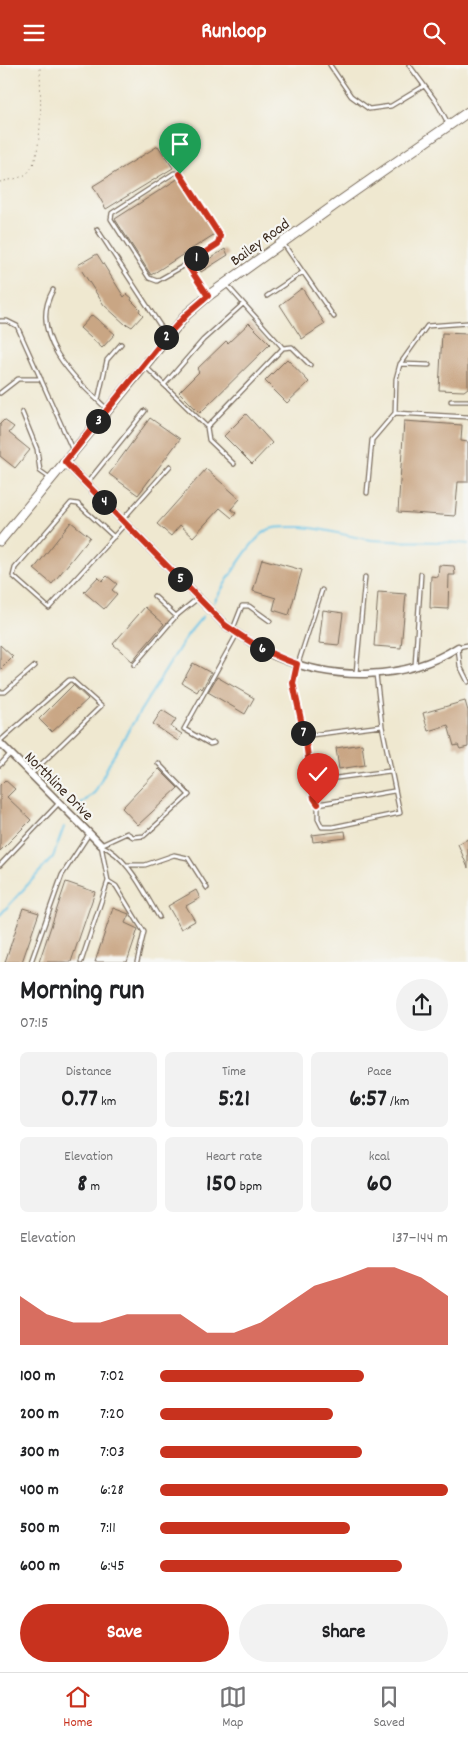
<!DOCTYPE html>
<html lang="en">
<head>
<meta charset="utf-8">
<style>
  :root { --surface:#fff; --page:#f2f2f2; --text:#202124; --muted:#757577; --line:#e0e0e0; --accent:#c8321e }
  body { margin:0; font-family:Dekko,sans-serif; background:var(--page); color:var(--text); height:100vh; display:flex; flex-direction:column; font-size:19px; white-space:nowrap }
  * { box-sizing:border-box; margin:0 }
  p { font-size:16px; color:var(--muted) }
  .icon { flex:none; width:28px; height:28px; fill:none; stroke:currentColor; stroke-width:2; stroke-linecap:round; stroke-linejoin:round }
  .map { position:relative; height:897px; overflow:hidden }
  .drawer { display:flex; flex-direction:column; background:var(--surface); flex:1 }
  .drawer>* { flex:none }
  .pin { position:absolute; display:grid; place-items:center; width:42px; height:42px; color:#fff; margin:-51px -21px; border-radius:50% 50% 50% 0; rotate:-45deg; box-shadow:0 0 5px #0007 }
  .pin .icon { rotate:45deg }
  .km { position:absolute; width:25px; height:25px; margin:-12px; border-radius:50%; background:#222; color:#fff; font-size:14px; line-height:25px; text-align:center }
  .round { display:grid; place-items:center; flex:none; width:52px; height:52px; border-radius:26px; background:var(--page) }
  .summary { display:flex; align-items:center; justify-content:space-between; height:85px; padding:0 20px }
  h1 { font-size:28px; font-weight:800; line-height:38px }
  .stats { display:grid; grid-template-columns:repeat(3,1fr); gap:8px; height:85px; padding:5px 20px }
  .stats div { display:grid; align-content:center; border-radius:8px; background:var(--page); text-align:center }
  .stats b { font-size:25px; font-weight:800 }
  .stats small { font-size:14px; font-weight:400 }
  .stats p { font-size:14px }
  .chart { height:140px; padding:10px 20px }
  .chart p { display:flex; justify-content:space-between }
  .chart svg { width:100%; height:90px; margin-top:5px; fill:var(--accent); opacity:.7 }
  .action { display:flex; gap:10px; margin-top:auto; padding:10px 20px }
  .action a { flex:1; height:58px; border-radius:30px; background:var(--accent); color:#fff; font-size:20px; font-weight:800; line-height:58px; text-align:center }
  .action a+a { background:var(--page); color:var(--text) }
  ul { padding:0 20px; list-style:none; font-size:16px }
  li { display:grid; grid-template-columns:80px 60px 1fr; align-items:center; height:38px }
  li i { height:12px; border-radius:6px; background:var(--accent) }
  header { display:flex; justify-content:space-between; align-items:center; height:65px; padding:0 20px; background:var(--accent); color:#fff; font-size:22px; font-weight:800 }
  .tabs { display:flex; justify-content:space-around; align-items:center; height:70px; border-top:1px solid var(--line); background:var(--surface); font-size:14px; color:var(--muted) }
  .tabs a { display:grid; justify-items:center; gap:2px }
  .tabs .current { color:var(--accent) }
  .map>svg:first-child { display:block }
</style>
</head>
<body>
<header><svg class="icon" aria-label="menu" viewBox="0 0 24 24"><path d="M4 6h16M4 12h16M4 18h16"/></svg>Runloop<svg class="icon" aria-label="search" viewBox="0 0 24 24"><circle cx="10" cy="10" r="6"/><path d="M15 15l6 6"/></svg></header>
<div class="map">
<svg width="468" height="897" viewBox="0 0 468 897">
  <rect width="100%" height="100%" fill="#f6f6f2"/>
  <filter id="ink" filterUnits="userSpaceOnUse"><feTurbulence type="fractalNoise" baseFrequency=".02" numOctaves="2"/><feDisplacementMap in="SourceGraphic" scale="10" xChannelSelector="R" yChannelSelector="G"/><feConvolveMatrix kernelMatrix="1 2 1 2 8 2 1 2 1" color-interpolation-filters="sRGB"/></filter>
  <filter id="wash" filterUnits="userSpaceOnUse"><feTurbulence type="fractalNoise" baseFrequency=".0096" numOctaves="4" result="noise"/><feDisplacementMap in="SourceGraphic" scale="20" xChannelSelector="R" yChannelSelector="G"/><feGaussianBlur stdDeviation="1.12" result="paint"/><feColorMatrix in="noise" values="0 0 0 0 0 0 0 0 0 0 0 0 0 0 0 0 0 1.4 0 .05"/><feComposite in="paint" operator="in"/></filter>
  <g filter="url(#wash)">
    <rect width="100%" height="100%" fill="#efe8d0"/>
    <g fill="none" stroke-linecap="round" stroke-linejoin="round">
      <!-- stream -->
      <path stroke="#69c4e7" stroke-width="2" d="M 214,537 C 225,519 252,471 270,464 C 277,461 292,462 301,462 C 325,463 348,472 372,475 C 405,478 436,475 468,479
        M 78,742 L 95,727 L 111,695 L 139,648 L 188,569 L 203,551
        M 0,850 L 53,792 L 64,762"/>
    </g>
    <g id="blocks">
      <!-- building -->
      <path fill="#c9a684" d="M 158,81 L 173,103 L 106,144 L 93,121 Z
        M 179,113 L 215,169 L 151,210 L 115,154 Z
        M 225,184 L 228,190 L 201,207 L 198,201 Z
        M 97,189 L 124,232 L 127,229 L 132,233 L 131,235 L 140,244 L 139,246 L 143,250 L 132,262 L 127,259 L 126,260 L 104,240 L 78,200 Z
        M 302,223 L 325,259 L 302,274 L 280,240 Z
        M 92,250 L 115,269 L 102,283 L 80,263 Z
        M 249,258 L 270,279 L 200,348 L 179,327 L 199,307 L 197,304 L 226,276 L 228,278 Z
        M 442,268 L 468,269 L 468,323 L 464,326 L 439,325 Z
        M 287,294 L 309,317 L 287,338 L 265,316 Z
        M 246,349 L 272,378 L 252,399 L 224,371 Z
        M 150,353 L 180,374 L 138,430 L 109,409 Z
        M 4,355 L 14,362 L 9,368 L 30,385 L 15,403 L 0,391 L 0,359 Z
        M 404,356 L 462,360 L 461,376 L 468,377 L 468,417 L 458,417 L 455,451 L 398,447 Z
        M 206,404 L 240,434 L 231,444 L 236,448 L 232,453 L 220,443 L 193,472 L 180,460 L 171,471 L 157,459 Z
        M 71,457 L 90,472 L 52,519 L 34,504 Z
        M 262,494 L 302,505 L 289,550 L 273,545 L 276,533 L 253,526 Z
        M 439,500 L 454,501 L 455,510 L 449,510 L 448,544 L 430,543 L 431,511 L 438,512 Z
        M 107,511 L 117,519 L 112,525 L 117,529 L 104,544 L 84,527 L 98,512 L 102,516 Z
        M 378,527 L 406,529 L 401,583 L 374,581 Z
        M 145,542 L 164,559 L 132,596 L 113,579 Z
        M 323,545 L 343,548 L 339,580 L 319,578 Z
        M 0,580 L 13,592 L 0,605 Z
        M 193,598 L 211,608 L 202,624 L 200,622 L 197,627 L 182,618 Z
        M 217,612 L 254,633 L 245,649 L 208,627 Z
        M 73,620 L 88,634 L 52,667 L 39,654 Z
        M 465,636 L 468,646 L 468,682 L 460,684 L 458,680 L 454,681 L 448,660 L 428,666 L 423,648 Z
        M 162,645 L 176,654 L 171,662 L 182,669 L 178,676 L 153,659 Z
        M 362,679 L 365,700 L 339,704 L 336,683 Z
        M 159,704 L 178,723 L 138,760 L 122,743 Z
        M 5,715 L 15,724 L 7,732 L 31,755 L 0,786 L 0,720 Z
        M 345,766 L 346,773 L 313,777 L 312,770 Z
        M 468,774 L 468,803 L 458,779 Z
        M 66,817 L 95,827 L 71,897 L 39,897 Z
        M 196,825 L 200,833 L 186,841 L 195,856 L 181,864 L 168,841 Z
        M 23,843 L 39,848 L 22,897 L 5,897 Z
        M 113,843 L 129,849 L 125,858 L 138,864 L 127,897 L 95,897 Z"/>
    </g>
  </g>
  <g filter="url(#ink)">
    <use href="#blocks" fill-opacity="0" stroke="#7a6c5c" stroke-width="1"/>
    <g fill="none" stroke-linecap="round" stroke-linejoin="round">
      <defs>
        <path id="lane" d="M 330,0 L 351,31 L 369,44 L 391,41 L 424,21
          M 409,0 L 437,38 L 449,60
          M 97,164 L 167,271
          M 283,178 L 334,252
          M 187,199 L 157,216 L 149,213 L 111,154 L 112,148 L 174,108 L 180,109 L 220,171 L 218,179 L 187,199 L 208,231
          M 53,225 C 27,271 76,315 107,344
          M 267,231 L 303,207
          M 0,256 L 7,256 L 17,261 L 73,386
          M 283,283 L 292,282 L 310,300
          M 400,299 L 429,300
          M 146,302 L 207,362 L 283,283 L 226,219
          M 164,320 L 203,275 L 243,239
          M 0,328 L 18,314 L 41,314
          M 98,335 L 107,295 L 121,279
          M 451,336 L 468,336
          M 22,347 L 37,384 L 40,406 L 50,413
          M 395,348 L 396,314 L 400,299 L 427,261 L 468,258
          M 207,362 L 209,375 L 234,399
          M 87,418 L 145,346
          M 367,428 L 372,375 L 395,348 L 468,352
          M 123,454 L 170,401
          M 114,472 L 78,439 L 71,438 L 15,503 L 13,511 L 49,543 L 108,478 L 125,459
          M 322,525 L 293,614 L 303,671 L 382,661 L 376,609
          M 154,531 L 176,551
          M 233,564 L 242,541 L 249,541 L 270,556
          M 468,580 L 458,582 L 460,601 L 468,617
          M 134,600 L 176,551 L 198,533
          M 415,601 L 421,509
          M 356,608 L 365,512
          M 0,627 L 5,627 L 35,601
          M 303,671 L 313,716 L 314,733 L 318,739 L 318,754 L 322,762 L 333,762 L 400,748 L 382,661
          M 0,676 L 69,615 L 72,615 L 101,641 L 31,709
          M 214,678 L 210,679 L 184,664 L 237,569
          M 0,700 L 10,689
          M 313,716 L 390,706
          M 318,739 L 394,726
          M 101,780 L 127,768 L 133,772 L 144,771 L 189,730 L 158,698
          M 101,780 C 129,793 143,826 159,852
          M 0,800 L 58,739
          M 127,800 L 145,800 L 174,790 L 188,793 L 207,823
          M 108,816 L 116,821 L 144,867 L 137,897
          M 31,897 L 62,810 L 89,769
          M 81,897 L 108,816 L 101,780"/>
        <path id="street" d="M 65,397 L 225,560 C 242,571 258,584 277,592 C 334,616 406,616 458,582
          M 0,678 L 101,780"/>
        <path id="secondary" d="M 0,476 L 187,249 L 208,231 L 339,137 L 468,47"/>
      </defs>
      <!-- lane casing -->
      <use href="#lane" stroke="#7a6c5c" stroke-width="5.5"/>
      <!-- street casing -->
      <use href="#street" stroke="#7a6c5c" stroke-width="9"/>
      <!-- secondary casing -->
      <use href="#secondary" stroke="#7a6c5c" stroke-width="11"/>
      <!-- path -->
      <path stroke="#7a6c5c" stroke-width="1" stroke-dasharray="1 4" stroke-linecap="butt" d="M 0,117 C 7,115 20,114 26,109 C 45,96 40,23 40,0"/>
      <!-- lane -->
      <use href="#lane" stroke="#fff" stroke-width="3"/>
      <!-- street -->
      <use href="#street" stroke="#fff" stroke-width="6"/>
      <!-- secondary -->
      <use href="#secondary" stroke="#fff" stroke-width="9"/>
    </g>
  </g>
  <g fill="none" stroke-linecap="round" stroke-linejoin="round" filter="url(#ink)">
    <defs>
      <path id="route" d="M 180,109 L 220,171 L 218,179 L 187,199 L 208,231 L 187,249 L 167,271 L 65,397 L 225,560 C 248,576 270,590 297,599 L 293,618 L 306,678 L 314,733 L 318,739"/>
    </defs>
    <!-- route casing -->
    <use href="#route" stroke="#fff" stroke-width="10"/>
    <!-- route -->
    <use href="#route" stroke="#c8321e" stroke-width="6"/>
  </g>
  <g text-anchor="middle" stroke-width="4.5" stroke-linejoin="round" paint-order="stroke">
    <!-- street labels -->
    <g font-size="16" fill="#3b2a1e" stroke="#f6f6f2">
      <text transform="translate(259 176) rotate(-36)" y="6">Bailey Road</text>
      <text transform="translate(60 720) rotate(45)" y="6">Northline Drive</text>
    </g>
  </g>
</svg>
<div class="pin" style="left:180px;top:109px;background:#1e9e55"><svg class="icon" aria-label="arrive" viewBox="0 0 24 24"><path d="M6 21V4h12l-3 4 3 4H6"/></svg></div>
<div class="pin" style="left:318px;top:739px;background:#d93025"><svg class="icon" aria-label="check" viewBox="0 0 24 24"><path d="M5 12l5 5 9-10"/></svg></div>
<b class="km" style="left:196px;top:193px">1</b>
<b class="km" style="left:166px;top:272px">2</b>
<b class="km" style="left:98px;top:356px">3</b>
<b class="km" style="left:104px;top:437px">4</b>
<b class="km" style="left:180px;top:514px">5</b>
<b class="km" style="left:262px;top:584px">6</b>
<b class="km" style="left:303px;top:668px">7</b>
</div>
<section class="drawer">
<div class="summary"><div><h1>Morning run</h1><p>07:15</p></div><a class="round"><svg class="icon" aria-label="share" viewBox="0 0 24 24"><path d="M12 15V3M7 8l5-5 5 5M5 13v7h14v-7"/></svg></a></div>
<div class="stats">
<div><p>Distance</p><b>0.77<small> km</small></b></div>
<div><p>Time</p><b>5:21</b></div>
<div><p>Pace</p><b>6:57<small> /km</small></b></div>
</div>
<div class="stats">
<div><p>Elevation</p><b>8<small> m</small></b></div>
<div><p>Heart rate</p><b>150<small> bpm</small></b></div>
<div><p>kcal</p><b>60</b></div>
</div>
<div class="chart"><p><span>Elevation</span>137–144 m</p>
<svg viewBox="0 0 160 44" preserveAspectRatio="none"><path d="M0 44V20L10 29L20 33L30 33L40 29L50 29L60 29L70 38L80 38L90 33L100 24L110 15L120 11L130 6L140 6L150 11L160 20V44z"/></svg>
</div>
<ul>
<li><b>100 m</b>7:02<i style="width:71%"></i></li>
<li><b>200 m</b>7:20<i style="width:60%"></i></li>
<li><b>300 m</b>7:03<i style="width:70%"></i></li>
<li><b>400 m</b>6:28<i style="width:100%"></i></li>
<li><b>500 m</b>7:11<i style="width:66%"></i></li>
<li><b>600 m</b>6:45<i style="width:84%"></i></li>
</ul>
<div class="action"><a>Save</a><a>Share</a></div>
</section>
<nav class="tabs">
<a class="current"><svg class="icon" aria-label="home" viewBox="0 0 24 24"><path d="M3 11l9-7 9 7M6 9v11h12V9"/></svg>Home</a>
<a><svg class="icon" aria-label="map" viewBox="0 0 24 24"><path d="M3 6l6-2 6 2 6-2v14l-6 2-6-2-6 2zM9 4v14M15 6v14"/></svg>Map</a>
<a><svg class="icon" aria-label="saved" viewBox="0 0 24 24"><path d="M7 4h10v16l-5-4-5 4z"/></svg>Saved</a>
</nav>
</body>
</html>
